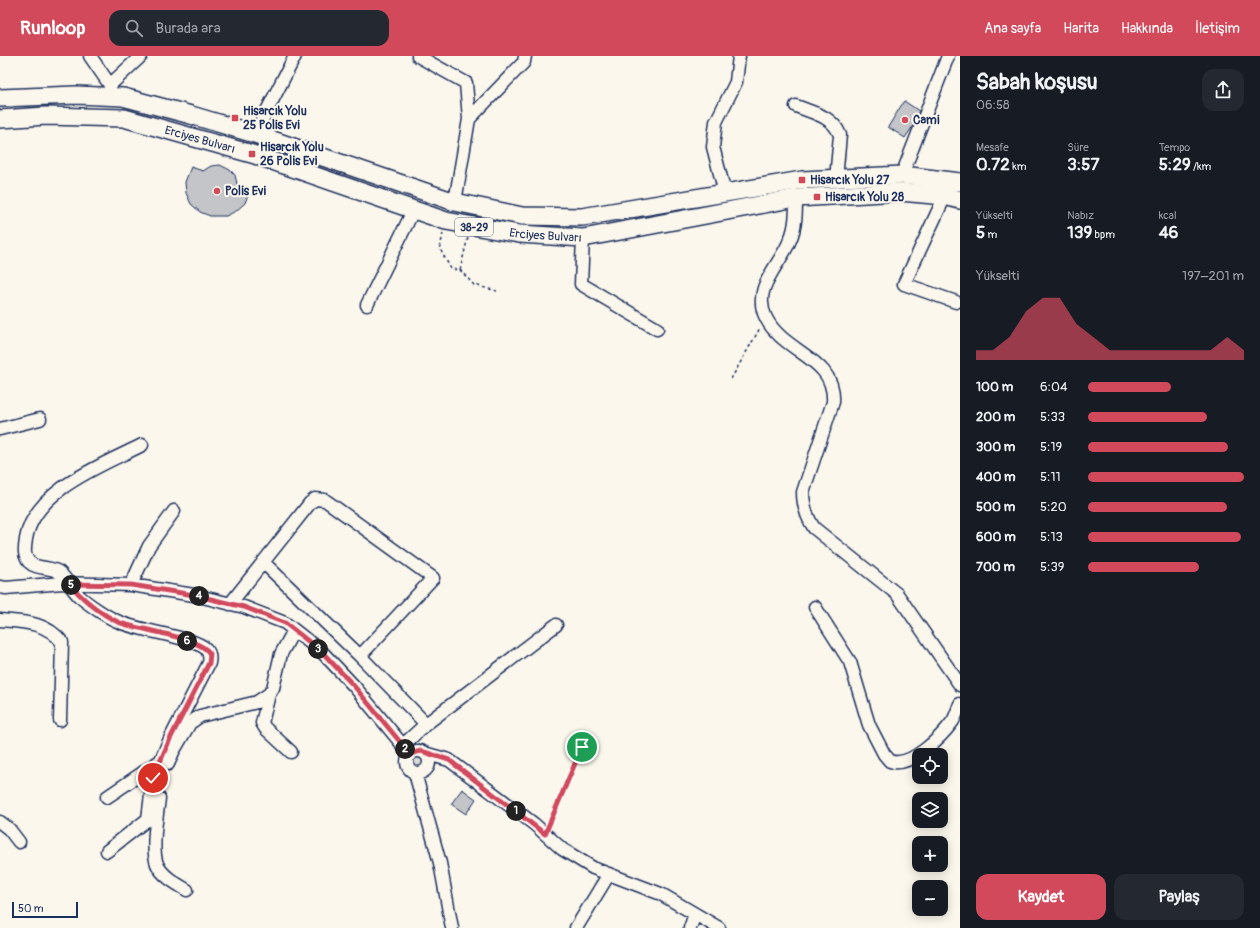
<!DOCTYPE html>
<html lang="tr">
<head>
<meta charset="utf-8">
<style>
  :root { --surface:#171b24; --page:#242831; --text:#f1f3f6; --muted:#9ea1a6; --accent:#d1495b }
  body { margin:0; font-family:Pangolin,sans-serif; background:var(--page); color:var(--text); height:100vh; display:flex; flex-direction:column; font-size:15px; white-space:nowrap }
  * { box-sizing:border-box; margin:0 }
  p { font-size:13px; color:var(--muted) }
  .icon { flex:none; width:22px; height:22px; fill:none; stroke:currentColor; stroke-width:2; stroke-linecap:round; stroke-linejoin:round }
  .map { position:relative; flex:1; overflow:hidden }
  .drawer { display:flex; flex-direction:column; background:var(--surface); width:300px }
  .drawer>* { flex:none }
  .tools { position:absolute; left:912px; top:692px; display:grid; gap:8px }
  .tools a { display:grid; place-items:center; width:36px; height:36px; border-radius:8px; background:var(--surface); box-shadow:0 2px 10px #0003; font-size:20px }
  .scale { position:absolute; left:12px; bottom:10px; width:66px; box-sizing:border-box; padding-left:4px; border:2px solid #1b2f5e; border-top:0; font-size:11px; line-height:14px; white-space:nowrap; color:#1b2f5e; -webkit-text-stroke:3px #fbf7ec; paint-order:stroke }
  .pin { position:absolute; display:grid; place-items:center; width:34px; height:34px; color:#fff; margin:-17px; border:2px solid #fff; border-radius:50%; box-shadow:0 1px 4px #0007 }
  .km { position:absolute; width:20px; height:20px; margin:-10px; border-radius:50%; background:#222; color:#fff; font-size:11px; line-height:20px; text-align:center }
  .round { display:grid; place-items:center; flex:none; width:42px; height:42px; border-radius:12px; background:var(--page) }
  .summary { display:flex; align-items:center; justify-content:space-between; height:68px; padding:0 16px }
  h1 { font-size:22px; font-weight:700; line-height:30px }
  .metrics { display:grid; grid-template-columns:repeat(3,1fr); gap:6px; height:68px; padding:4px 16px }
  .metrics div { display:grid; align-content:center }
  .metrics b { font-size:17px; font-weight:700 }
  .metrics small { font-size:11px; font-weight:400 }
  .metrics p { font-size:11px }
  .chart { height:112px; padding:8px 16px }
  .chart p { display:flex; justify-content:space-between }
  .chart svg { width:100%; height:72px; margin-top:4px; fill:var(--accent); opacity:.7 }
  .button { display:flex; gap:8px; margin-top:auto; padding:8px 16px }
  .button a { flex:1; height:46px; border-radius:12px; background:var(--accent); color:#fff; font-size:16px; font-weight:700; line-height:46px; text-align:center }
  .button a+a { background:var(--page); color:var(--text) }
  ul { padding:0 16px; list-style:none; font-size:13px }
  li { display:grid; grid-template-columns:64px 48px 1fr; align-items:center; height:30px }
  li i { height:10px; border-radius:5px; background:var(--accent) }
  header { display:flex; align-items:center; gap:24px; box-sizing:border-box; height:56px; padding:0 20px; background:var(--accent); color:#fff }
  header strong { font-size:19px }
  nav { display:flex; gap:22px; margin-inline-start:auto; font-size:14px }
  .search { width:280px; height:36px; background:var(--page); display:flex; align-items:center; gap:10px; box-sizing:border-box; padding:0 14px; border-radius:12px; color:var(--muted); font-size:15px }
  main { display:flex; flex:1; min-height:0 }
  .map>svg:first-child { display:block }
</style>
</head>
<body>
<header>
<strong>Runloop</strong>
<div class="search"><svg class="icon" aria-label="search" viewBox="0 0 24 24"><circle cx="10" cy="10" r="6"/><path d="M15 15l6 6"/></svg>Burada ara</div>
<nav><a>Ana sayfa</a><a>Harita</a><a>Hakkında</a><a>İletişim</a></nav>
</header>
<main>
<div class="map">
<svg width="960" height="872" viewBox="0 0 960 872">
  <rect width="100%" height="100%" fill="#fbf7ec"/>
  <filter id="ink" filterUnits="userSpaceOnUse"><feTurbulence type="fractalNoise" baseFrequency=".025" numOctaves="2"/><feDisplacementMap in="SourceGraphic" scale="8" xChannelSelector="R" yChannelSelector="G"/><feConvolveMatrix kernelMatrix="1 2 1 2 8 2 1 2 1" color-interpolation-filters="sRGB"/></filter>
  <g filter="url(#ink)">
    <!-- grass -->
    <path fill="#dadad7" stroke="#7a849a" d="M411 706a7 7 0 1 1 14 0a7 7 0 1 1-14 0Z"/>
    <!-- building -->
    <path fill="#c3c5c9" stroke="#1b2f5e" d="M 904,45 L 919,55 L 913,70 L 905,82 L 888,71 Z
      M 220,109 L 230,114 L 235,119 L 237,128 L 250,132 L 249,136 L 245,147 L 236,155 L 226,160 L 210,160 L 200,156 L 191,148 L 186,137 L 185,126 L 191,111 L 203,115 L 211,110 Z
      M 462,733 L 476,743 L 466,758 L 451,748 Z"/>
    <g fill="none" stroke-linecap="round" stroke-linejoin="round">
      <defs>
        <path id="minor" d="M 90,0 L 110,29 L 110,41
          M 418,0 L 466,27 L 469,63 L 455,146
          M 110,29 L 141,0
          M 796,50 C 813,57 833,60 840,79 L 836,123
          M 469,63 L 524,6 L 525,0
          M 255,78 L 295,0
          M 902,119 L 948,0
          M 725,137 L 713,91 L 716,66 L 736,26 L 739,0
          M 945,140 L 904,228 L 956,246
          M 796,142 C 796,156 796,171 790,184 C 780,210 751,232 766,262 C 784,298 836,301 833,346 L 803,436 C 803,450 806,460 814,472 L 897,538 L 960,629
          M 583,182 L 581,228 L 657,273
          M 367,249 L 414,153
          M 0,373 L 40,363
          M 263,506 L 360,600 L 426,668
          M 131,529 L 149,490 L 174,455
          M 0,531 L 6,532 L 62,527 L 131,529 L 194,539 L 244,551 L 285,567 L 322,596 L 354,630 L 410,698
          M 230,548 L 310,447 L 315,443 L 325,444 L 433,522 L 360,600
          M 815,551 L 850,606 L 869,669 L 884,698 L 890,705 C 910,713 942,680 953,665 C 956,660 958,653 960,648
          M 0,564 C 25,566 46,566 62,586 L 60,664
          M 269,638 L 262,667 L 265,672 L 291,696
          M 402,690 L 426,668 L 556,569
          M407 706a11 11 0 1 1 22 0a11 11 0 1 1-22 0Z
          M 424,697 L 449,704 L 534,768 L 562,793 L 593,812 L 661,838 L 719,872
          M 168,708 L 173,696 L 190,667 L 200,660 L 257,646 L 269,638 L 273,632 L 281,598 L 294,574
          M 415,717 L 440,807 L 452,872
          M 107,741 L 160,705
          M 159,742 C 157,760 151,792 157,808 C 162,820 177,828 187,834
          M 0,766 L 9,773 L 19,786
          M 107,795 L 148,763 L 153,722 L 170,683 L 209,607 C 210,602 210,597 206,593 C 195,581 137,575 117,565 C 107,561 88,548 79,540 C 72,533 67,524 60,517 C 52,510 37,514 29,506 C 23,499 25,491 26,483 C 34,434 103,409 142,389
          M 576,872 L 609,818
          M 690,872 L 695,858"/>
        <g id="highway">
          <path d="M 0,42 L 76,39 L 123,41 L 191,59 L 255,78 L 455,146 L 522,160 L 582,161 L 802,124 L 902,119 L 960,126"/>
          <path id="s1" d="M 0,63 L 46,60 L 124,62 L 252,98 L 446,165 L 519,178 L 583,182 L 796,142 L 900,136 L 945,140 L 960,144"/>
        </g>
      </defs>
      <!-- minor casing -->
      <use href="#minor" stroke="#1b2f5e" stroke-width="15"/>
      <!-- highway casing -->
      <use href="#highway" stroke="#1b2f5e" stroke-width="20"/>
      <!-- path -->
      <path stroke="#1b2f5e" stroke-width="1.5" stroke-dasharray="3 3" stroke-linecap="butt" d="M 443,177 L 440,193 L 451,213 L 460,214 L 474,229 L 497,235
        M 460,214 L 468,181
        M 731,323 L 760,272
        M 550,767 L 582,691"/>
      <!-- minor -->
      <use href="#minor" stroke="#fbf7ec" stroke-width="12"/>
      <!-- highway -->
      <use href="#highway" stroke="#fbf7ec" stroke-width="17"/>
    </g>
  </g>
  <g fill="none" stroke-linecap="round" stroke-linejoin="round" filter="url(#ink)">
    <defs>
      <path id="route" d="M 153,722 L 170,683 L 209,607 L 210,598 C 201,581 137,574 118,566 C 101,558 81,542 70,528 L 131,529 L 194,539 L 244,551 L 285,567 L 322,596 L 354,630 L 410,698 L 421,695 L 449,704 L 545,778 L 582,691"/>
    </defs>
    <!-- route casing -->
    <use href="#route" stroke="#fff" stroke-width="8"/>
    <!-- route -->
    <use href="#route" stroke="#d1495b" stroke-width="5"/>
  </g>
  <!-- markers -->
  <g fill="#d1495b" stroke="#fbf7ec" stroke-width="1.5">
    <rect x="231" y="58" width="8" height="8" rx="2"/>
    <circle cx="905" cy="64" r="4"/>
    <rect x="248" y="94" width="8" height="8" rx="2"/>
    <rect x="798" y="120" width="8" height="8" rx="2"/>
    <circle cx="217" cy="135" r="4"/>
    <rect x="813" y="137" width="8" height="8" rx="2"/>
  </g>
  <g text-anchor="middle" stroke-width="4" stroke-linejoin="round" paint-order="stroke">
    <!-- shield labels -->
    <rect fill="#fbf7ec" stroke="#5e6b89" stroke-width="1" x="455" y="162" width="38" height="18" rx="3"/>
    <g font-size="11" font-weight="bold" fill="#1b2f5e">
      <text x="474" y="175">38-29</text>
    </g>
    <!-- poi labels -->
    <g font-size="12" font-weight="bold" fill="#1b2f5e" stroke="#fbf7ec" text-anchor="start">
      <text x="243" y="59">Hisarcık Yolu<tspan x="243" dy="14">25 Polis Evi</tspan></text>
      <text x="913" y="68">Cami</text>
      <text x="260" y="95">Hisarcık Yolu<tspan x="260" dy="14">26 Polis Evi</tspan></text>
      <text x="810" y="128">Hisarcık Yolu 27</text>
      <text x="225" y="139">Polis Evi</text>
      <text x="825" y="145">Hisarcık Yolu 28</text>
    </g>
    <!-- street labels -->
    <g font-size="12" fill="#1b2f5e" stroke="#fbf7ec">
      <text dy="4" stroke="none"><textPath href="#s1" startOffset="203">Erciyes Bulvarı</textPath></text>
      <text dy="4" stroke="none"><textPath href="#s1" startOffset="563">Erciyes Bulvarı</textPath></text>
    </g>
  </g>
</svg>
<div class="tools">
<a><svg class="icon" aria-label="locate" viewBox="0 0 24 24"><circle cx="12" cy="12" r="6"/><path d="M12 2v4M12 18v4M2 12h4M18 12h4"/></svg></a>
<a><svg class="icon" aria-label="layers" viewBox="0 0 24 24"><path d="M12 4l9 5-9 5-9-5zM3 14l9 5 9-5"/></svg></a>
<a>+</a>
<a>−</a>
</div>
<div class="scale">50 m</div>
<div class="pin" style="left:582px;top:691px;background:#1e9e55"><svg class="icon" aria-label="arrive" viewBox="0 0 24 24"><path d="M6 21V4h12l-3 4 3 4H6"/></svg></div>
<div class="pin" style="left:153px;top:722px;background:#d93025"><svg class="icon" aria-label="check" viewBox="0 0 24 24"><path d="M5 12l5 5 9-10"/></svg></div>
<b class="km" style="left:516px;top:755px">1</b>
<b class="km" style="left:405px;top:693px">2</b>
<b class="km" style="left:318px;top:593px">3</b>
<b class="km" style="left:199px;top:540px">4</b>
<b class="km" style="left:71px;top:529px">5</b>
<b class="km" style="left:187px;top:585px">6</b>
</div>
<section class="drawer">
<div class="summary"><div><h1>Sabah koşusu</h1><p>06:58</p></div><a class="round"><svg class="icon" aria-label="share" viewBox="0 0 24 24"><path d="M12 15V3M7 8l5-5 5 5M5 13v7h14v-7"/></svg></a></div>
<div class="metrics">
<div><p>Mesafe</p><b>0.72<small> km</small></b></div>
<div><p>Süre</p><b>3:57</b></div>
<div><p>Tempo</p><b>5:29<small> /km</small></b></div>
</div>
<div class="metrics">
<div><p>Yükselti</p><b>5<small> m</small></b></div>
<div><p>Nabız</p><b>139<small> bpm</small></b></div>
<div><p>kcal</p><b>46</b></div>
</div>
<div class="chart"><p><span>Yükselti</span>197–201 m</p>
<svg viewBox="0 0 160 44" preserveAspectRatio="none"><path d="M0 44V38L10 38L20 30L30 14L40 6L50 6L60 22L70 30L80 38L90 38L100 38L110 38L120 38L130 38L140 38L150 30L160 38V44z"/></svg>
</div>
<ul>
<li><b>100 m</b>6:04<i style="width:53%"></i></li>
<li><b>200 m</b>5:33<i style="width:76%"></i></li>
<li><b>300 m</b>5:19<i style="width:90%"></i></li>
<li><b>400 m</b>5:11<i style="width:100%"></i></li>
<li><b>500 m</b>5:20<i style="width:89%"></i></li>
<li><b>600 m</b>5:13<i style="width:98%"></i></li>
<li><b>700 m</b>5:39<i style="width:71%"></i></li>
</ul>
<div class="button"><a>Kaydet</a><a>Paylaş</a></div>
</section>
</main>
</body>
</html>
